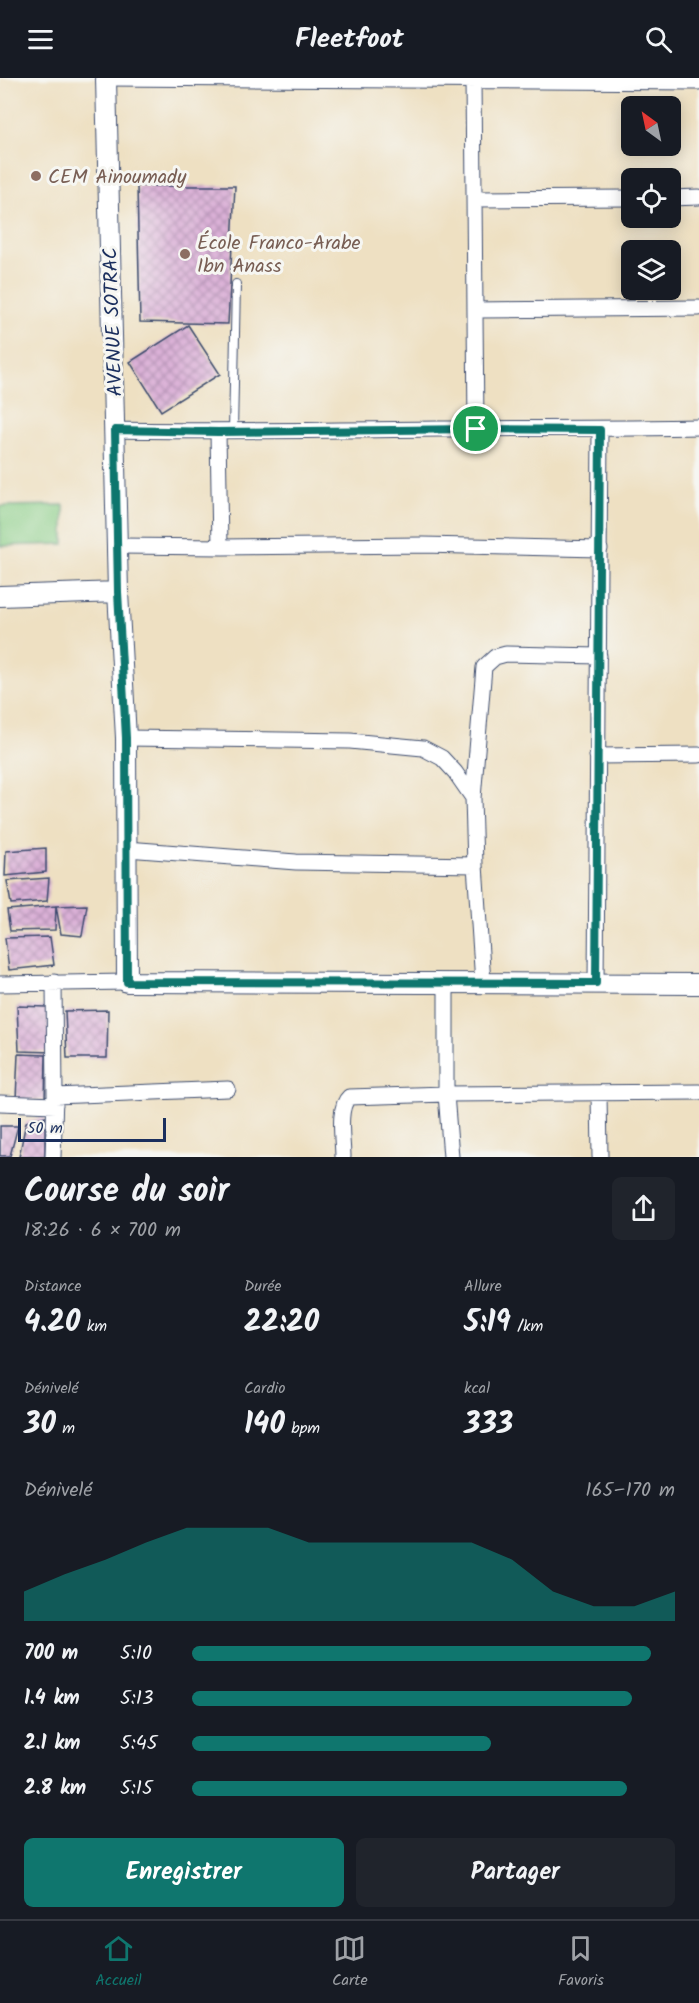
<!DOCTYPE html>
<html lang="fr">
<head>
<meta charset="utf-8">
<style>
  :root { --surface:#171b24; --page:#20242c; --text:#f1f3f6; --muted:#9ea1a6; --line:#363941; --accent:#0f766e }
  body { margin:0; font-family:Kalam,sans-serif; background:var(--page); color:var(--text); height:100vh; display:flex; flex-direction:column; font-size:22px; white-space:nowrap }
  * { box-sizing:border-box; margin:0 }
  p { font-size:20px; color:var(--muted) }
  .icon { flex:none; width:33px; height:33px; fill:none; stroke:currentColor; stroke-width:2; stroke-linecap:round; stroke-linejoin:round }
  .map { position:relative; height:1079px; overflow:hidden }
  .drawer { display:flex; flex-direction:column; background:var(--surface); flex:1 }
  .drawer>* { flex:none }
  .needle { width:39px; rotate:327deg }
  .controls { position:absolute; left:621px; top:18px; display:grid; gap:12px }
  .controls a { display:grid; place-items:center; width:60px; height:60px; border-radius:9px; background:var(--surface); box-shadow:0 3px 15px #0003; font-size:30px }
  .scale { position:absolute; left:18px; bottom:15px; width:148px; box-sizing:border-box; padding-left:6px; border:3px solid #1b2f5e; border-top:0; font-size:16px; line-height:21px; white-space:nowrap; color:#1b2f5e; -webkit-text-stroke:4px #f6f6f2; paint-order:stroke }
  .pin { position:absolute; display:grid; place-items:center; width:51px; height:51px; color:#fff; margin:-26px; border:3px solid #fff; border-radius:50%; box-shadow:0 2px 6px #0007 }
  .round { display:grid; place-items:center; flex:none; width:63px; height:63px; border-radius:9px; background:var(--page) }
  .summary { display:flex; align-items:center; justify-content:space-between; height:102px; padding:0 24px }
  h1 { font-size:33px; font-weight:800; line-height:45px }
  .metrics { display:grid; grid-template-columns:repeat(3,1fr); gap:9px; height:102px; padding:6px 24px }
  .metrics div { display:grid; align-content:center }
  .metrics b { font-size:30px; font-weight:800 }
  .metrics small { font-size:16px; font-weight:400 }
  .metrics p { font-size:16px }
  .chart { height:168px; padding:12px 24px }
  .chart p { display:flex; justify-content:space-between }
  .chart svg { width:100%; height:108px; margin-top:6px; fill:var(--accent); opacity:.7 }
  .primary-button { display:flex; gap:12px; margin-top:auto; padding:12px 24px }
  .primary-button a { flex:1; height:69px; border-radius:9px; background:var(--accent); color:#fff; font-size:24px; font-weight:800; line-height:69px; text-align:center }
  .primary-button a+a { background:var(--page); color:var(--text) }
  ul { padding:0 24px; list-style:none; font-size:20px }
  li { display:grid; grid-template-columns:96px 72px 1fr; align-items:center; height:45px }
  li i { height:15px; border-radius:8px; background:var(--accent) }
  header { display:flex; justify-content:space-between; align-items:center; height:78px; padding:0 24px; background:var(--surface); font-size:27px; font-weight:800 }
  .dock { display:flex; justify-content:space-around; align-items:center; height:84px; border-top:2px solid var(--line); background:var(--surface); font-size:16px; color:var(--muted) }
  .dock a { display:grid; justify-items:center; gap:3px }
  .dock .on { color:var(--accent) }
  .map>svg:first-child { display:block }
</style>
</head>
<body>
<header><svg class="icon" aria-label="menu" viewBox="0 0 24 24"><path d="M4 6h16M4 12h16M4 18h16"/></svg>Fleetfoot<svg class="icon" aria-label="search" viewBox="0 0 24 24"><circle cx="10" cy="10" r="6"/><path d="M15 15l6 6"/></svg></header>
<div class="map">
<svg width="699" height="1079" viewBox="0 0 699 1079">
  <defs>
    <pattern id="building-cross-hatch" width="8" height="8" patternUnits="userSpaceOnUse" patternTransform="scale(1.5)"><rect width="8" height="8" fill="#dbb1d7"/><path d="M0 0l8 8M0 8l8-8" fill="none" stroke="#b190b2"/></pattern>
  </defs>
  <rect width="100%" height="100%" fill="#f6f6f2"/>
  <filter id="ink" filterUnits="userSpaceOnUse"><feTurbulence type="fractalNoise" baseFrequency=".0167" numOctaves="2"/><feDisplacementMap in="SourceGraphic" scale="12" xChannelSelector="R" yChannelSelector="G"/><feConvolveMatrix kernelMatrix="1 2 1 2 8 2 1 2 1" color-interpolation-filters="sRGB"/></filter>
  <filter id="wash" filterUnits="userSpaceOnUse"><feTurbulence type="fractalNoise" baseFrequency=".008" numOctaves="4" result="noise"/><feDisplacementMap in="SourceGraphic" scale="24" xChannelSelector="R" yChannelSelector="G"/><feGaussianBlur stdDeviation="1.35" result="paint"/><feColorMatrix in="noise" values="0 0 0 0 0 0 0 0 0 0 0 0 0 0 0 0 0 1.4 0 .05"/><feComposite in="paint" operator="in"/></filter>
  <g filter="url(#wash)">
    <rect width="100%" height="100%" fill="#eee0c2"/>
    <!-- pitch -->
    <path fill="#8acd86" stroke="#527e72" stroke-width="1.5" d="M 64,427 L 64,466 L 0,468 L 0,428 Z"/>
    <g id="blocks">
      <!-- building -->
      <path fill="url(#building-cross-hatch)" d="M 137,108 L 235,108 L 228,246 L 140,244 Z
        M 188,247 L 220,296 L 161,333 L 130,284 Z
        M 46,770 L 46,794 L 5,798 L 6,773 Z
        M 49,800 L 47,823 L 11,826 L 7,803 Z
        M 87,827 L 82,858 L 61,856 L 56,828 Z
        M 56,828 L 55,852 L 10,853 L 7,832 Z
        M 50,859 L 54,887 L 9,892 L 5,860 Z
        M 17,928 L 47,929 L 52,974 L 19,973 Z
        M 108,932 L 107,980 L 67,980 L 65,933 Z
        M 18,976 L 46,977 L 45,1022 L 16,1021 Z
        M 45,1038 L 45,1079 L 19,1079 L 26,1044 Z
        M 0,1048 L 18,1048 L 10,1078 L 0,1078 Z"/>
    </g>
  </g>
  <g filter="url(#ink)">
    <use href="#blocks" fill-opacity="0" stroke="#3b4a6d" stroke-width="1.5"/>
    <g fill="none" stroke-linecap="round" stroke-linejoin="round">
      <defs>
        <path id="service" d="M 233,354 L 236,206"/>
        <path id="minor" d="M 106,0 L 699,4
          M 473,0 L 476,351
          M 670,120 L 699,119
          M 474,121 L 632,120
          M 475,232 L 699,230
          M 115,352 C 223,354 331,352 439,351 C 526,350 612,351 699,349
          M 218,354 L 220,469
          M 119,468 L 223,469 L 423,467 L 600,471
          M 126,660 L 350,663 L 423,670 L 442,680 L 455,694 L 473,720
          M 597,678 L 699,677
          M 127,771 L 296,784 L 475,787
          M 446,904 L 446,1016 L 451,1079
          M 483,905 L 475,787 L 473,720 L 484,589 L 495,579 L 506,576 L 599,578
          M 596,905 L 600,352
          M 0,906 L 127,904
          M 599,1015 L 600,1079
          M 55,1018 L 228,1011
          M 0,1025 L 55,1027
          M 53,1079 L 55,1018 L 54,904
          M 343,1079 C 343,1063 337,1030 349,1019 L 446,1016 L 699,1014"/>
        <path id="tertiary" d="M 118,514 L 126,660 L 127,904 L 699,906
          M 0,518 L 118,514 L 106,0"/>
      </defs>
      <!-- service casing -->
      <use href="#service" stroke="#3b4a6d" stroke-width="10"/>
      <!-- minor casing -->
      <use href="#minor" stroke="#3b4a6d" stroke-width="17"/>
      <!-- tertiary casing -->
      <use href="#tertiary" stroke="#3b4a6d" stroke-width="22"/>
      <!-- service -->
      <use href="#service" stroke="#fff" stroke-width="8"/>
      <!-- minor -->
      <use href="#minor" stroke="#fff" stroke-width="15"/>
      <!-- tertiary -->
      <use href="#tertiary" stroke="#fff" stroke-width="20"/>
    </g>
  </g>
  <g fill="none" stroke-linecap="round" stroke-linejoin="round" filter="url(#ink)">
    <defs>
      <path id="route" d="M 476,351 L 600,352 L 596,905 L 127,904 L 126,660 L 118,514 L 115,352 L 218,354 Z"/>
    </defs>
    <!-- route casing -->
    <use href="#route" stroke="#fff" stroke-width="12"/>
    <!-- route -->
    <use href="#route" stroke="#0f766e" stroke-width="8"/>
  </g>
  <!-- markers -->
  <g fill="#8d6e63" stroke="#f6f6f2" stroke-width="2">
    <circle cx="36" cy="98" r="6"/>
    <circle cx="185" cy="176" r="6"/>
  </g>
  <g text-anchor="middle" stroke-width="6" stroke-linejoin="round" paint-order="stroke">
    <!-- education labels -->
    <g font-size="20" fill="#785e54" stroke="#f6f6f2" text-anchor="start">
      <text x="48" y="105">CEM Ainoumady</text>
      <text x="197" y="171">École Franco-Arabe<tspan x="197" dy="23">Ibn Anass</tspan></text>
    </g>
    <!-- street labels -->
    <g font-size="20" fill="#1b2f5e" stroke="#f6f6f2">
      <text transform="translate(112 244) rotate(-92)" y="7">AVENUE SOTRAC</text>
    </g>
  </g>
</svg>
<div class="controls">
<a><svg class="needle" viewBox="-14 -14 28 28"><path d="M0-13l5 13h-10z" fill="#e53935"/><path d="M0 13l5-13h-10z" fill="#9ea1a6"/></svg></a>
<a><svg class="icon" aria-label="locate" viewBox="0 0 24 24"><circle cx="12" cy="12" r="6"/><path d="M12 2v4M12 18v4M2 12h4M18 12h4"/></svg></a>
<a><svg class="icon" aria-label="layers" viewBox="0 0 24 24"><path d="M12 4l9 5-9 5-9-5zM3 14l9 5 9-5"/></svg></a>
</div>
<div class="scale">50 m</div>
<div class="pin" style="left:476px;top:351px;background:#1e9e55"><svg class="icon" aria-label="arrive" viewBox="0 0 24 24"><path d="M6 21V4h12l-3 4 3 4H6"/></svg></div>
</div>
<section class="drawer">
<div class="summary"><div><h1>Course du soir</h1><p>18:26 · 6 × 700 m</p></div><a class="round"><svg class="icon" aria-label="share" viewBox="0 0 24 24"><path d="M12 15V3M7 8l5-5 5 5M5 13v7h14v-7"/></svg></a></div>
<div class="metrics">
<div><p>Distance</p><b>4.20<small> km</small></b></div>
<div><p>Durée</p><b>22:20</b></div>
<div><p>Allure</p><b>5:19<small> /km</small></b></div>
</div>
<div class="metrics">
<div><p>Dénivelé</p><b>30<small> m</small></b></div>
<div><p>Cardio</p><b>140<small> bpm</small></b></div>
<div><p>kcal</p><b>333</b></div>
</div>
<div class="chart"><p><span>Dénivelé</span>165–170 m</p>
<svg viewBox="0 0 160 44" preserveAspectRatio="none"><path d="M0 44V32L10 25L20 19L30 12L40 6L50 6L60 6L70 12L80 12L90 12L100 12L110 12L120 19L130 32L140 38L150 38L160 32V44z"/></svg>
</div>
<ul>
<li><b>700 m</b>5:10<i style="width:95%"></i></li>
<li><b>1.4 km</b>5:13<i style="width:91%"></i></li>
<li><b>2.1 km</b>5:45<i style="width:62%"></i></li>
<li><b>2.8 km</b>5:15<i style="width:90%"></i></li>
</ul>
<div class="primary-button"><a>Enregistrer</a><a>Partager</a></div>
</section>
<nav class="dock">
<a class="on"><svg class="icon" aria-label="home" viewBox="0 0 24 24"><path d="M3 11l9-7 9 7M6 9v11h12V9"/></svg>Accueil</a>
<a><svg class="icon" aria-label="map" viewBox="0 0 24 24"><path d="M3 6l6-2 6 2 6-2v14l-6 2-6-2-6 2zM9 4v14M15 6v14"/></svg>Carte</a>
<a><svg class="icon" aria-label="saved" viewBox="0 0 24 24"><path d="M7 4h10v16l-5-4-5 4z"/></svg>Favoris</a>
</nav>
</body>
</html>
